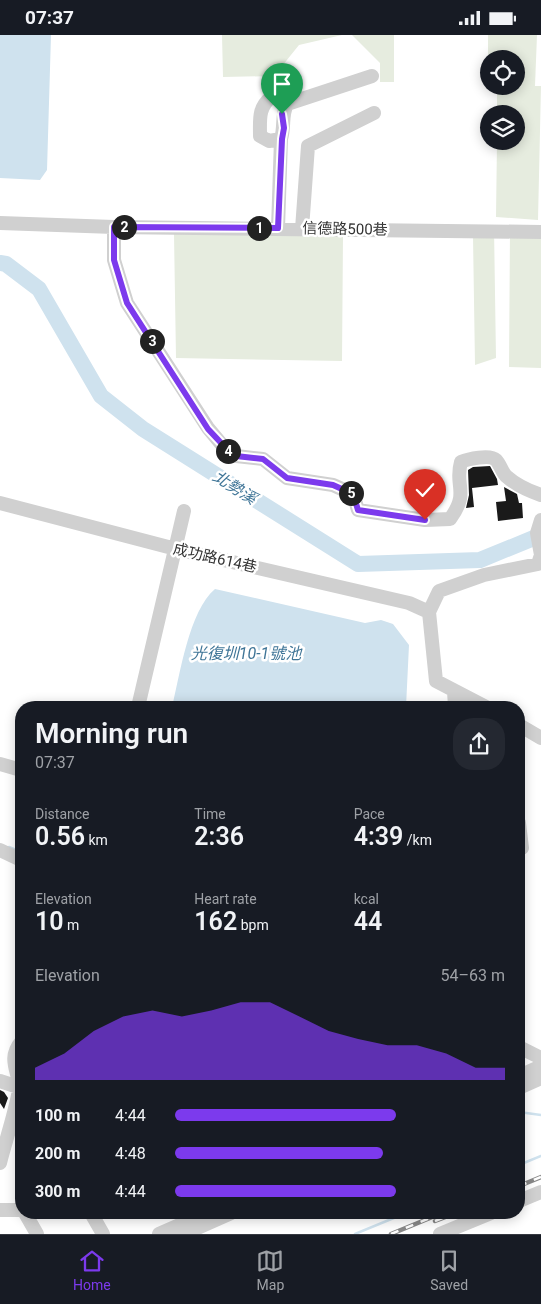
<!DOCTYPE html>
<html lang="en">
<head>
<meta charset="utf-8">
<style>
  :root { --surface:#171b24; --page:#242831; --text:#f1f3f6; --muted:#9ea1a6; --line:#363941; --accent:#7c3aed }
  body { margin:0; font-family:Roboto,"Noto Sans TC",sans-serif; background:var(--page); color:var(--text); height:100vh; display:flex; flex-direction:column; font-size:19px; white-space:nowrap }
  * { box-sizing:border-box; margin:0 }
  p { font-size:16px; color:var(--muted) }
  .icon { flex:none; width:28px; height:28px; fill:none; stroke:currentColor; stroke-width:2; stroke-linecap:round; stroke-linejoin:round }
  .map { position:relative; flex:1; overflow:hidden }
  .side { position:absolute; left:15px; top:666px; width:510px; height:518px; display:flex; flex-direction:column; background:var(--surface); border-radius:20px; box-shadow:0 2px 12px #0003 }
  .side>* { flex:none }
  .fabs { position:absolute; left:480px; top:15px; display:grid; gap:10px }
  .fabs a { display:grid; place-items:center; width:45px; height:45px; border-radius:50%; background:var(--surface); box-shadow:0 2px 12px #0003; font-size:25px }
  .pin { position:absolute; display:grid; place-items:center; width:42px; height:42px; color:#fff; margin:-51px -21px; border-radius:50% 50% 50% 0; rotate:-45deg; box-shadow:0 0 5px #0007 }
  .pin .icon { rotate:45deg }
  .km { position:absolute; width:25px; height:25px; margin:-12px; border-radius:50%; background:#222; color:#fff; font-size:14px; line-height:25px; text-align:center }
  .round { display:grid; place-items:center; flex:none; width:52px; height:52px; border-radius:20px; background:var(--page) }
  .summary { display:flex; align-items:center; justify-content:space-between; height:85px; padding:0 20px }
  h1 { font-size:28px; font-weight:600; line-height:38px }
  .stats { display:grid; grid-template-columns:repeat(3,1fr); gap:8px; height:85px; padding:5px 20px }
  .stats div { display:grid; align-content:center }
  .stats b { font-size:25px; font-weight:600 }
  .stats small { font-size:14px; font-weight:400 }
  .stats p { font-size:14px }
  .chart { height:140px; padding:10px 20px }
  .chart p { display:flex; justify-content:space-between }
  .chart svg { width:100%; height:90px; margin-top:5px; fill:var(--accent); opacity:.7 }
  ul { padding:0 20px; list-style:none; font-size:16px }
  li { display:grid; grid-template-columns:80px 60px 1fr; align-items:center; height:38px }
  li i { height:12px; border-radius:6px; background:var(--accent) }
  .status { display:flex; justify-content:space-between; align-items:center; height:35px; padding:0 25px; background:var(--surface); direction:ltr }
  .status svg { height:14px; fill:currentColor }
  .tab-bar { display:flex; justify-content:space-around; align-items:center; height:70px; border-top:1px solid var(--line); background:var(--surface); font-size:14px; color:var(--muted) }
  .tab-bar a { display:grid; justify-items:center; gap:2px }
  .tab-bar .active { color:var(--accent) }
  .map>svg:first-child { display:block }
</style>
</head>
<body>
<div class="status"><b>07:37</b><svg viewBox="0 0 49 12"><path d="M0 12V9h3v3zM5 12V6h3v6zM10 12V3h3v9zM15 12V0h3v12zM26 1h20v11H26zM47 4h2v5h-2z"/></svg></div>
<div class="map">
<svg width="541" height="1199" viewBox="0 0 541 1199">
  <rect width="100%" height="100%" fill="#fff"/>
  <!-- green -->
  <path fill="#e6ecdf" d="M 222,0 L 342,0 L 299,10 L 274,41 L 223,42 Z
    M 352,0 L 394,0 L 394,47 L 380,47 L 380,28 Z
    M 488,0 L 537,0 L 535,51 L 541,51 L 538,185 L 496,182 L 497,106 L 516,106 L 516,79 L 497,79 L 497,53 L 523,51 L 516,51 L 516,24 L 489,24 L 488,51 Z
    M 494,192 L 496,323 L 475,330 L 473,201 Z
    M 510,193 L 541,194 L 541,333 L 509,332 Z
    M 174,199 L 343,201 L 342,326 L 176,323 Z"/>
  <!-- water -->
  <path fill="#cfe2ee" d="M 0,0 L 51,0 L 47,135 L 40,145 L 0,143 Z
    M 215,554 L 365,588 L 381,585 L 393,589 L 409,610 L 406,672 L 172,672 C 180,639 189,576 215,554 Z"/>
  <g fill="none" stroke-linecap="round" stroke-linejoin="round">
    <!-- stream -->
    <path stroke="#cfe2ee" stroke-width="2.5" d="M 9,812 L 21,817
      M 519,1077 L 541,1080
      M 519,1130 L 541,1121
      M 355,1199 L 406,1178"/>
    <!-- river -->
    <path stroke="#cfe2ee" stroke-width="16" d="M 0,228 L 6,229 L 39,254 L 101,361 L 143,394 L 358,529 L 480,525 L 541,500"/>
  </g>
  <!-- building -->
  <path fill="#1a1a1a" d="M 490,431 L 497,444 L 498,450 L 472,453 L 474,472 L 466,473 L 469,460 L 468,435 L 473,432 Z
    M 504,452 L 517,459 L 519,468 L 522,468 L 523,483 L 498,486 L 496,467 L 506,466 Z
    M 0,1055 L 4,1057 L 8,1063 L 4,1074 L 0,1068 Z"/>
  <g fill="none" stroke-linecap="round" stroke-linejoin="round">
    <!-- minor -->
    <path stroke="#d0d0d0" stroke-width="14" d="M 272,61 C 258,73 260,83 260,101 L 269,106 L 281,104 C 285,91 281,81 287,69 L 372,41
      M 0,188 L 114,192 L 541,197
      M 114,192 L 114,225 L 127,268 L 208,393 L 223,411 L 236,421 L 263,424 L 287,443 L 333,450 L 353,459 L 358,475 L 425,485 L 450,484 C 470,457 454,451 461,427 C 468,424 490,419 496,425 C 500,429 502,437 506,441 C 516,450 529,456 541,460
      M 278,193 L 281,104
      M 302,194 L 308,111 L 374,78
      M 0,468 L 176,514 L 409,568 L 429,577
      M 541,485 L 537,498 L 541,520
      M 454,656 L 455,672
      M 138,672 L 184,476
      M 486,672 L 436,646 L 429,577 L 439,556 L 484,540 L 538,529 L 541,520
      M 519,690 L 541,703
      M 0,729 L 21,735
      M 519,788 L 522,813
      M 0,815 L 21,825
      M 519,1012 L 541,1023
      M 519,1041 L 541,1031
      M 0,1046 L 21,1053
      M 519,1053 L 541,1043
      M 0,1128 C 6,1104 15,1079 19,1055 C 21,1039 6,1025 21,1007
      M 519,1166 L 541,1157
      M 0,1175 L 21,1175
      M 25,1178 L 37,1199
      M 91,1178 L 103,1199
      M 159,1199 L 207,1178
      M 184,1199 L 231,1178
      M 440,1199 L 491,1178"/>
    <defs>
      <path id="rail" d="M 519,1151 L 541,1142
        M 435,1186 L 456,1178
        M 391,1199 L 442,1178"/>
    </defs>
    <!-- rail casing -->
    <use href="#rail" stroke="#888" stroke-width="4.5"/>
    <!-- rail -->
    <use href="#rail" stroke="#fff" stroke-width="2.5" stroke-dasharray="8" stroke-linecap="butt"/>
  </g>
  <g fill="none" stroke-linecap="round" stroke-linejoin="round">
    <defs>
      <path id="route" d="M 282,79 L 284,93 L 282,104 L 278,193 L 114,192 L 114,225 L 127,268 L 208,394 L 223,410 L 236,421 L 263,424 L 287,443 L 333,450 L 353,459 L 358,475 L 425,485"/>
    </defs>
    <!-- route casing -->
    <use href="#route" stroke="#fff" stroke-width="10"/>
    <!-- route -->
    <use href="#route" stroke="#7c3aed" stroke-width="6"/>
  </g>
  <g text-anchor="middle" stroke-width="5" stroke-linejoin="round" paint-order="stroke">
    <!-- street labels -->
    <g font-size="15" fill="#333" stroke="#fff">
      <text transform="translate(345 194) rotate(1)" y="5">信德路500巷</text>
      <text transform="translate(215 523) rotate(13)" y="5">成功路614巷</text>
    </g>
    <!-- water labels -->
    <g font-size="16" font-style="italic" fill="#3f7597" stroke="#fff">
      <text transform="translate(235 452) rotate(32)" y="6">北勢溪</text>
      <text x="246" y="624">光復圳10-1號池</text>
    </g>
  </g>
</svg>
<div class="fabs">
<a><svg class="icon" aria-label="locate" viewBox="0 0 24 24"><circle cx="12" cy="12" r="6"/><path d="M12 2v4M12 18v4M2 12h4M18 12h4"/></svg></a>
<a><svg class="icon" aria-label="layers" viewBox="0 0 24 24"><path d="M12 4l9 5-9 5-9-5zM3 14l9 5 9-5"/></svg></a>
</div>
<div class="pin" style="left:282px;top:79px;background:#1e9e55"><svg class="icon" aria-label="arrive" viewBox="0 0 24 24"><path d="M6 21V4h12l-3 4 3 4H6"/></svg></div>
<div class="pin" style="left:425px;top:485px;background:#d93025"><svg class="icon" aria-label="check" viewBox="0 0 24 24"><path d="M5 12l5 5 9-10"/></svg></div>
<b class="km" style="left:259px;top:193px">1</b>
<b class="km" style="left:124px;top:192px">2</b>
<b class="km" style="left:152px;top:306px">3</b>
<b class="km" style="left:228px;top:416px">4</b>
<b class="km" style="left:351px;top:458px">5</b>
<section class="side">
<div class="summary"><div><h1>Morning run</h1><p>07:37</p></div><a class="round"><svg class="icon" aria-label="share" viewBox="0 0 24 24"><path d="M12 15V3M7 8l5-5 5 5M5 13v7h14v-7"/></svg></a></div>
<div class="stats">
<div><p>Distance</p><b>0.56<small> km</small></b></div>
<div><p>Time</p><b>2:36</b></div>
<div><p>Pace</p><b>4:39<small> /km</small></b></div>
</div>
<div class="stats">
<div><p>Elevation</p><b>10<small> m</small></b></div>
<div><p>Heart rate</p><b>162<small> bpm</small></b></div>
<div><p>kcal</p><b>44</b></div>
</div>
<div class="chart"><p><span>Elevation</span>54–63 m</p>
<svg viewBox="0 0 160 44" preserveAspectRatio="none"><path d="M0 44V38L10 31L20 20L30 13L40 10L50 13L60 10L70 6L80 6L90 13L100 20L110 24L120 27L130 27L140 31L150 38L160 38V44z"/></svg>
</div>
<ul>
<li><b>100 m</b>4:44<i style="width:67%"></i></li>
<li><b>200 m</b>4:48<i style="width:63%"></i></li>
<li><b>300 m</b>4:44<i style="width:67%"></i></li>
</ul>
</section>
</div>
<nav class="tab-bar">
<a class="active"><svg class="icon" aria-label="home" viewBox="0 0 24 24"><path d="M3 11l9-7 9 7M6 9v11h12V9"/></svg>Home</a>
<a><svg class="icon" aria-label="map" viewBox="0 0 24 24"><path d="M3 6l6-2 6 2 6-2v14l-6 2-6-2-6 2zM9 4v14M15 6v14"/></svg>Map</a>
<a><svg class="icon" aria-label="saved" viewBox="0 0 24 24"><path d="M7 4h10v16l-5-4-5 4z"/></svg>Saved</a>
</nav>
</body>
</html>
